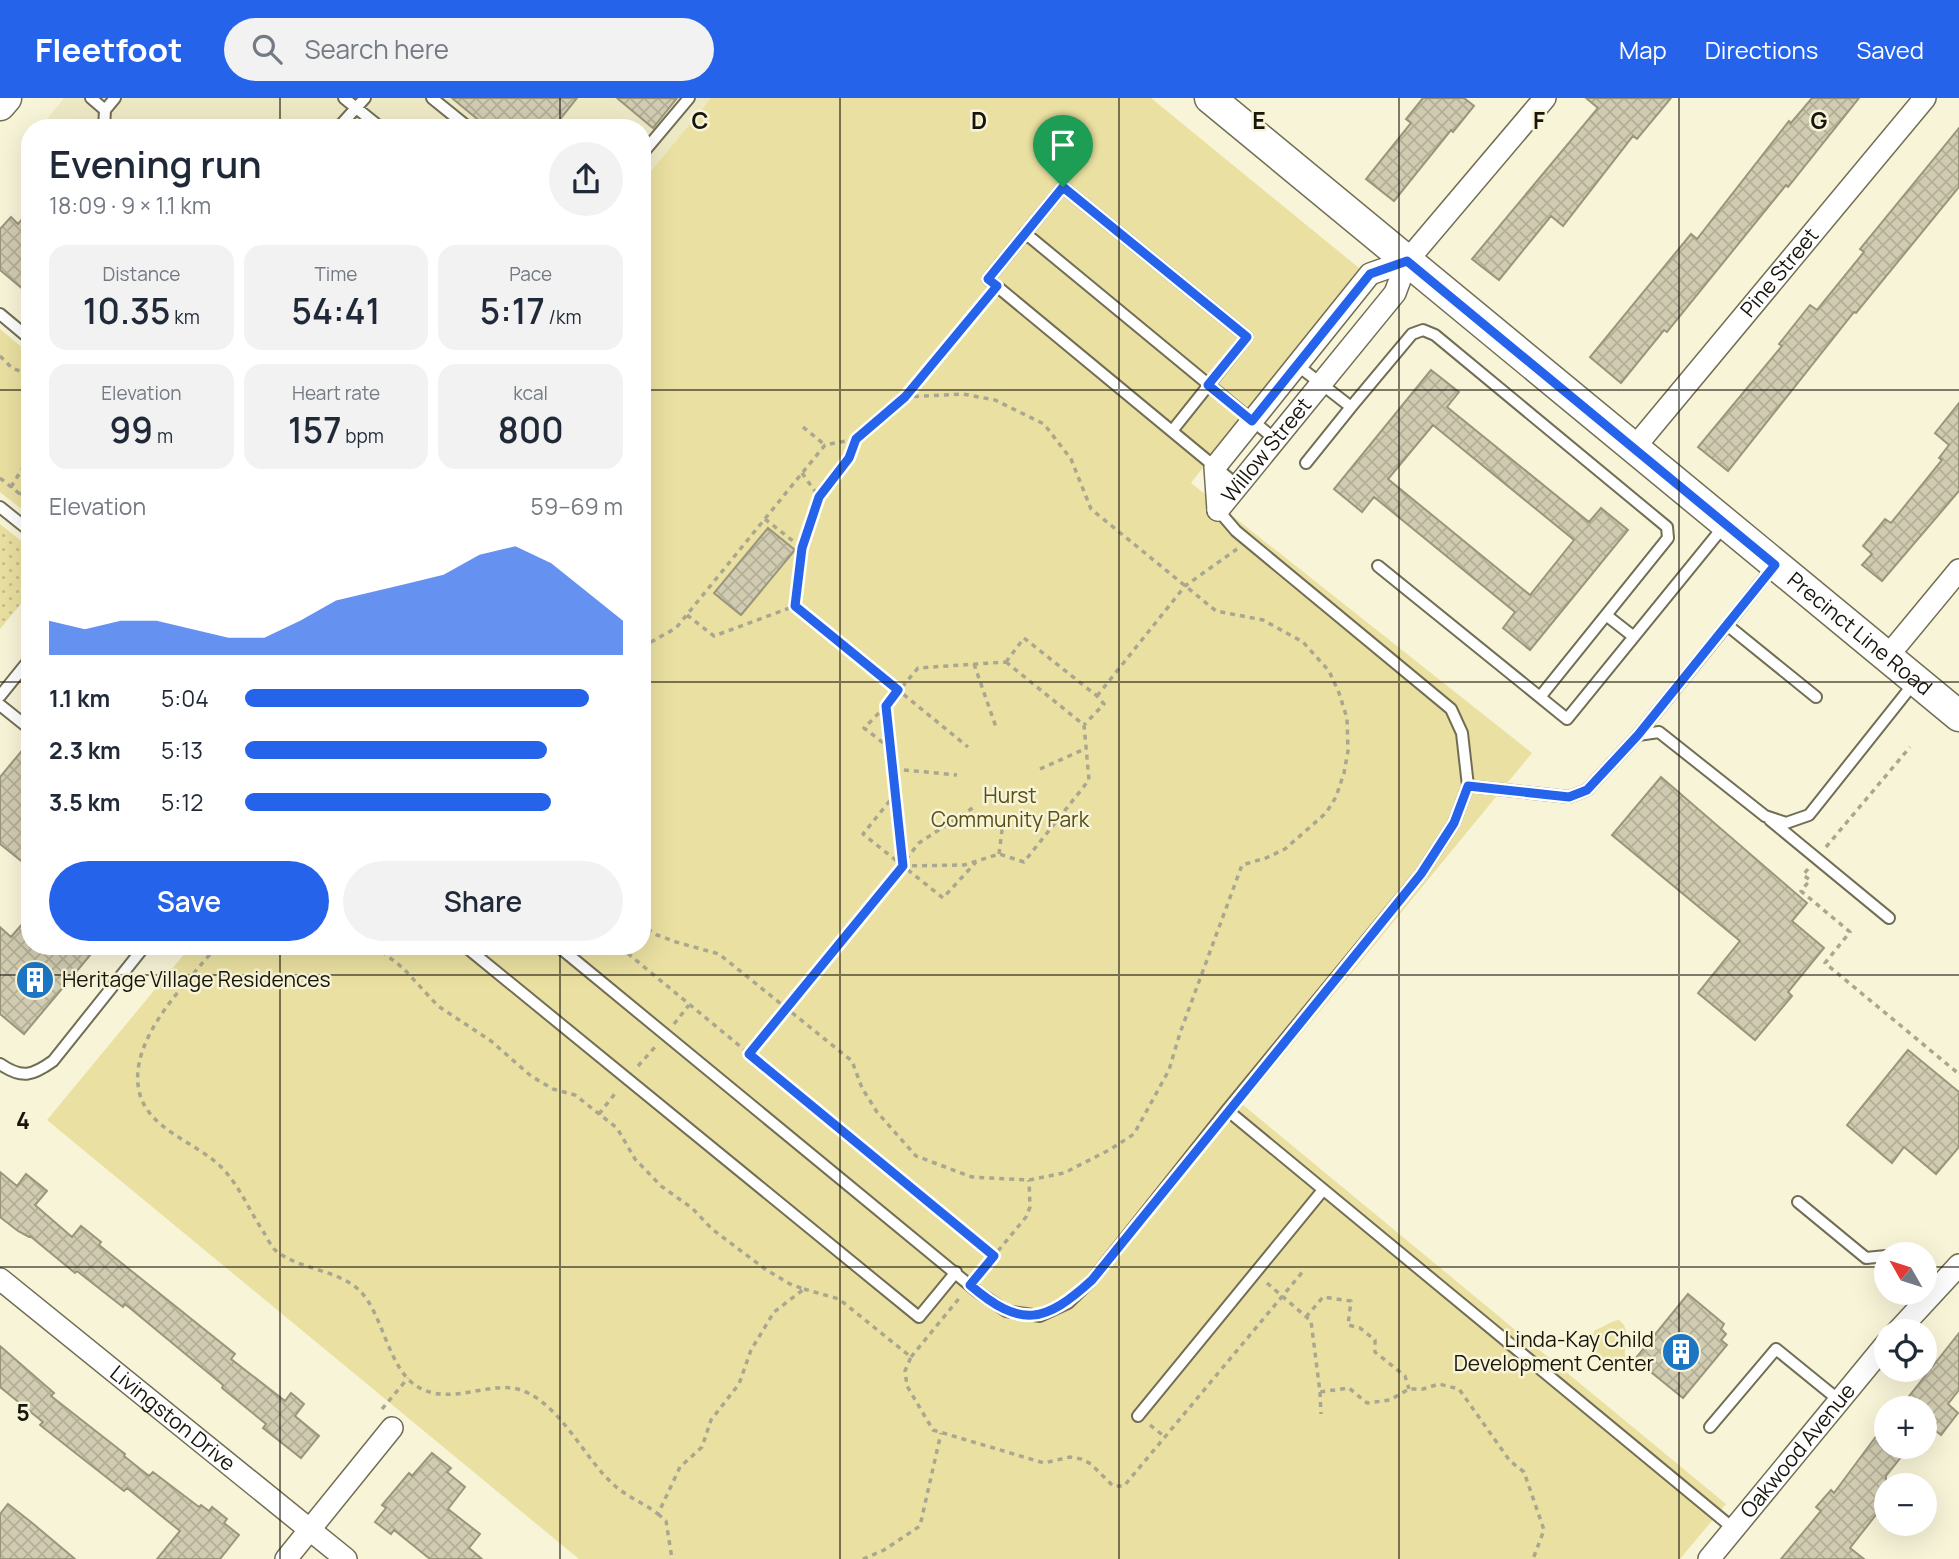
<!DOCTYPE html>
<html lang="en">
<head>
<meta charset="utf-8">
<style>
  :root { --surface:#fff; --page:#f2f2f3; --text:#1f2937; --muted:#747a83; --accent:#2563eb }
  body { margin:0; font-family:Manrope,sans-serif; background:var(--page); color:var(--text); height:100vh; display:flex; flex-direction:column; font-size:26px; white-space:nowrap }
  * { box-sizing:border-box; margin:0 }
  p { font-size:23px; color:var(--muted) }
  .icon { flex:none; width:38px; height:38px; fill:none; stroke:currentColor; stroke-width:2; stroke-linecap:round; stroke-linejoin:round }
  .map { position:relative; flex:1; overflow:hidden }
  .panel { position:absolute; left:21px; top:21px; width:630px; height:836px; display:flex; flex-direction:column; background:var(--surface); border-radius:28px; box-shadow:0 7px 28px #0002 }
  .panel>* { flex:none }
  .needle { width:46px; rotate:309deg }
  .buttons { position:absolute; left:1874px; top:1144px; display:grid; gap:14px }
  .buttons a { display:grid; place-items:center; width:63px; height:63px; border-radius:50%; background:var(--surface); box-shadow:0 7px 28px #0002; font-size:35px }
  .pin { position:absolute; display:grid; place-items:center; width:60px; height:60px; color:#fff; margin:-72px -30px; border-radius:50% 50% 50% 0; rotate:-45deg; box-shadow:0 0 7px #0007 }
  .pin .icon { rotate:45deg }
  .round { display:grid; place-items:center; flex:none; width:74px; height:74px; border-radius:37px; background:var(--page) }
  .head { display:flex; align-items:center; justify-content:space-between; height:119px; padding:0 28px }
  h1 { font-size:38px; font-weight:600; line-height:52px }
  .figures { display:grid; grid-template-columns:repeat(3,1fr); gap:10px; height:119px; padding:7px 28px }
  .figures div { display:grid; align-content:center; border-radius:18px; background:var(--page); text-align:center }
  .figures b { font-size:35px; font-weight:600 }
  .figures small { font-size:19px; font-weight:400 }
  .figures p { font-size:19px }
  .chart { height:196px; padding:14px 28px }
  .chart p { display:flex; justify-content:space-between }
  .chart svg { width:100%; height:126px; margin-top:7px; fill:var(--accent); opacity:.7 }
  .action { display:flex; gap:14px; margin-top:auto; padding:14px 28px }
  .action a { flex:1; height:80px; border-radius:42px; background:var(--accent); color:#fff; font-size:28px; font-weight:600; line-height:80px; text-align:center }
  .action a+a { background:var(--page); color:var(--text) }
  ul { padding:0 28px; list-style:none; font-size:23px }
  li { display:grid; grid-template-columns:112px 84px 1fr; align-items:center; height:52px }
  li i { height:18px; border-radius:9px; background:var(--accent) }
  header { display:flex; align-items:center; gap:42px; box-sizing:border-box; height:98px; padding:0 35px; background:var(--accent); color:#fff }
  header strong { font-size:33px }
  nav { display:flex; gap:38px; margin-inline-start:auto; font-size:24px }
  .search { width:490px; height:63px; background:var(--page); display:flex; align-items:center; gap:18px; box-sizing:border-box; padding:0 24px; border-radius:38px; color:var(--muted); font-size:26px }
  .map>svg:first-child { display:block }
</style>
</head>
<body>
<header>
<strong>Fleetfoot</strong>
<div class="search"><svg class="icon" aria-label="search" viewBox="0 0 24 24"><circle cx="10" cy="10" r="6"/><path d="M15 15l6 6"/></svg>Search here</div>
<nav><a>Map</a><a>Directions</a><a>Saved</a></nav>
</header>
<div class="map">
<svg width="1959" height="1461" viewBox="0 0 1959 1461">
  <defs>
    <pattern id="grass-dots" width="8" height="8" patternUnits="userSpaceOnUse" patternTransform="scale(1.75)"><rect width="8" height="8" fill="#eae0a1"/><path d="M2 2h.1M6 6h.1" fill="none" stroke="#c8bf89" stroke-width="1.8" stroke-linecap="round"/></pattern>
    <pattern id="building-cross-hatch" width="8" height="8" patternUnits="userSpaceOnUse" patternTransform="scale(1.75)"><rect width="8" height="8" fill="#d1ccb1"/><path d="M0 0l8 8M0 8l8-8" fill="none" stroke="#b3ae97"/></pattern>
  </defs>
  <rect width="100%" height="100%" fill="#f8f4d8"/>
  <!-- built -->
  <path fill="#eee9c5" d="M 64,0 L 711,0 L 642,84 L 642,30 L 40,30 Z"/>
  <!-- grass -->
  <path fill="url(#grass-dots)" d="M 0,426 L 30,450 L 30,495 L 0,531 Z"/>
  <!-- park -->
  <path fill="#eae0a1" d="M 711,0 L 1151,0 L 1359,170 L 1191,385 L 1532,655 L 1243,1007 L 1726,1406 L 1680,1461 L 579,1461 L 47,1022 L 190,849 L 642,849 L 642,84 Z
    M 0,231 L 30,256 L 30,418 L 0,394 Z
    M 1619,1222 L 1624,1227 L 1629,1243 L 1625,1248 L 1625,1260 L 1600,1268 L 1592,1239 L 1595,1232 C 1603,1230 1610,1223 1619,1222 Z"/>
  <!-- building -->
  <path fill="url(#building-cross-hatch)" stroke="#9a967c" stroke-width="2" fill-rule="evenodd" d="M 452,0 L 577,0 L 553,30 L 488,30 Z
    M 617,0 L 677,0 L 653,30 Z
    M 1423,0 L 1464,0 L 1474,8 L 1453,34 L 1451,32 L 1394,103 L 1366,81 L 1411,25 L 1406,21 Z
    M 1586,0 L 1671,0 L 1637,41 L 1633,38 L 1563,128 L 1551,118 L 1499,182 L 1472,161 L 1598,10 Z
    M 1812,0 L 1859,0 L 1788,89 L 1786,87 L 1667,234 L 1664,232 L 1621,285 L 1590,259 L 1691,136 L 1697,141 L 1789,23 L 1791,25 Z
    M 1959,30 L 1959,89 L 1856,215 L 1854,214 L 1728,373 L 1698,349 L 1782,248 L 1779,246 L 1810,207 L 1817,212 L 1864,154 L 1860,151 Z
    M 30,112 L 30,197 L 0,172 L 0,131 L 11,119 L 18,126 Z
    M 1431,272 L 1459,294 L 1447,309 L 1589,424 L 1601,410 L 1628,432 L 1530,552 L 1503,530 L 1515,514 L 1374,399 L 1362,414 L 1334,391 ZM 1433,327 L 1574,442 L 1530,497 L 1388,381 Z
    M 1959,305 L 1959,393 L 1882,483 L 1862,467 L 1872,456 L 1863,448 L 1885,421 L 1891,425 L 1942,362 L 1939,360 L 1949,347 L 1935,335 Z
    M 768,430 L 795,452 L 741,517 L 714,495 Z
    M 30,643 L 30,770 L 0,746 L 0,679 Z
    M 1661,679 L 1807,805 L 1792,823 L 1824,850 L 1788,894 L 1792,898 L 1755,942 L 1698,895 L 1740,843 L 1612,737 Z
    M 30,817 L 30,849 L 97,849 L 24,936 L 0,916 L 0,829 L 11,839 Z
    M 1908,952 L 1959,994 L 1959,1049 L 1936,1076 L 1904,1049 L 1892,1065 L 1847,1027 Z
    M 0,1074 L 17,1088 L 26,1076 L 47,1093 L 35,1107 L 72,1139 L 81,1128 L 101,1144 L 99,1147 L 235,1256 L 231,1261 L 285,1303 L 291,1295 L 304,1306 L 295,1318 L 319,1338 L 301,1360 L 263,1330 L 266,1326 L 222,1290 L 223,1287 L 125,1206 L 123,1209 L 77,1173 L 75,1175 L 30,1138 L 29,1139 L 18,1133 L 0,1119 Z
    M 1688,1196 L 1724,1226 L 1721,1231 L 1726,1236 L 1721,1242 L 1727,1247 L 1683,1300 L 1635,1261 Z
    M 1959,1235 L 1959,1292 L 1948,1306 L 1958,1315 L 1941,1337 L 1936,1333 L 1925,1347 L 1925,1311 L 1899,1311 Z
    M 0,1248 L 54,1295 L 51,1298 L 125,1356 L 124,1358 L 149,1378 L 153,1374 L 199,1409 L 201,1407 L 209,1413 L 212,1409 L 227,1421 L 224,1425 L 239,1437 L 220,1461 L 157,1461 L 180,1433 L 127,1390 L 124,1393 L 78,1357 L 40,1327 L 43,1324 L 0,1289 Z
    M 1886,1325 L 1886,1349 L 1909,1349 L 1886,1378 L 1886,1404 L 1850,1450 L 1864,1461 L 1781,1461 L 1821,1413 L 1816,1409 L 1831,1392 L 1834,1395 Z
    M 432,1355 L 451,1370 L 447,1374 L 465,1389 L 448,1411 L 480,1436 L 469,1450 L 482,1461 L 430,1461 L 394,1432 L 391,1436 L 375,1424 L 386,1410 L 382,1407 L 409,1375 L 412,1378 Z
    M 8,1406 L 31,1424 L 75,1461 L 0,1461 L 0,1416 Z"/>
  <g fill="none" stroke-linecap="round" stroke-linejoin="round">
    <defs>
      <path id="service" d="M 91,0 L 105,12 L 104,30
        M 344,0 L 381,30
        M 432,0 L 469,30
        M 105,12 L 115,0
        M 338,30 L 365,0
        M 642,56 L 689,0
        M 1025,135 L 1276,342
        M 0,216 L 30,241
        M 1297,267 L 1351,309 L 1306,365
        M 1351,309 L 1412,236 L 1423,232 L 1435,237 L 1667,429 L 1668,440 L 1540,599
        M 1172,333 L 1247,239 L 1063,89 L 988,181 L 1237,387
        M 0,409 L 30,433
        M 1378,468 L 1567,621 L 1724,428
        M 1606,517 L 1634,539
        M 1727,527 L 1773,469
        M 0,598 L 30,561
        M 0,607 L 30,631
        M 1638,637 L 1727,527 L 1816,599
        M 1468,688 L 1569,699 L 1587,692 L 1638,637 L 1659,634 L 1765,718 L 1786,725 L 1809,717 L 1914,585
        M 1770,722 L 1889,820
        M 466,849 L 919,1219 L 956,1174
        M 559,849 L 978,1194 L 1006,1213 L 1040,1218 L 1068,1205 L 1092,1182 L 1227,1012 L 1421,776 L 1454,725 L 1468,688 L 1462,635 L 1451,611 L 1236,433 L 1218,412
        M 0,966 C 22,981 32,978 53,963 L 144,849
        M 1227,1012 L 1734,1431
        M 1798,1104 L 1866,1160 L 1886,1158
        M 1138,1318 L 1323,1092
        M 1710,1329 L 1776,1251 L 1840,1303"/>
      <g id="minor">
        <path id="s1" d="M 1634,350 L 1925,0"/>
        <path id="s2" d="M 1218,412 L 1395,195 L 1407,163 L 1545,0"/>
        <path d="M 1218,412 L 1215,369 L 1370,176 L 1407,163"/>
        <path d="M 1887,559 L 1959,472"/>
        <path id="s3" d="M 0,1181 L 346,1461"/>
        <path d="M 1897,1234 L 1959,1167"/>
        <path d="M 286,1461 L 392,1330"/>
        <path id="s4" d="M 1709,1461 L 1886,1246"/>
      </g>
      <g id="secondary">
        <path id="s5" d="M 1210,0 L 1959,618"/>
        <path d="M 0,7 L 6,0"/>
      </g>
    </defs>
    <!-- service casing -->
    <use href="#service" stroke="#726e55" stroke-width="14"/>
    <!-- minor casing -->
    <use href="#minor" stroke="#726e55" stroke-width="24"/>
    <!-- secondary casing -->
    <use href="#secondary" stroke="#726e55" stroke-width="33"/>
    <!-- path -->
    <path stroke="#aaa791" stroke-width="3.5" stroke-dasharray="5 5" stroke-linecap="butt" d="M 0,258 L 12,270 L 30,277
      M 905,299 L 988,198
      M 803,329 L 825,347
      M 802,375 L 819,399 L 849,360 L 856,341
      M 0,380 L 30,404
      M 11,389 L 30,358
      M 20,397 L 30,387
      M 765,421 L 802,450
      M 795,508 L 968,649
      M 687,517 L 714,538 L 795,508 L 802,450 L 819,399
      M 642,549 L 676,530 L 825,347 L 856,341 L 905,299 L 963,296 L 995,302 L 1044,326 L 1071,361 L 1091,411 L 1216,513 L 1263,522 L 1303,544 L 1329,573 L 1339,595 L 1347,620 L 1348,653 L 1344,675 L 1336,699 L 1326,715 L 1285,751 L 1266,760 L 1242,767 L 1180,935 L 1169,972 L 1134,1036 L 1111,1051 L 1064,1075 L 1029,1082 L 972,1079 L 916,1058 L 877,1014 L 862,990 L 852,963 L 719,856 L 676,844 L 657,837 L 642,827
      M 1006,564 L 1084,627 L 1089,682 L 1024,764 L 999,756 L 964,767 L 903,768 L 886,608 L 918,570 Z
      M 1006,564 L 1024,540 L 1097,598 L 1104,606 L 1084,627
      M 974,566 L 997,632
      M 1097,598 L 1185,488 L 1237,451
      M 886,608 L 864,630 L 890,650
      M 894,671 L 957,677
      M 1040,671 L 1087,650
      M 896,695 L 863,736 L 943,800 L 976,764
      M 1826,749 L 1910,649
      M 999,756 L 1004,716
      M 1808,771 L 1803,777 L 1810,782 L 1801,793 L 1850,834 L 1825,865 L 1959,976
      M 216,849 C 186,886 128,941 139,993 C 148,1033 198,1044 223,1071 C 240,1089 249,1112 263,1133 C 266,1138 270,1146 274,1151 C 295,1171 337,1171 359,1192 C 383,1215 387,1267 415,1287 C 451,1312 494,1277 528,1295 C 564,1313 585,1361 614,1387 C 627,1399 644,1405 658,1416 L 680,1369 L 702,1349 L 711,1322 L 739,1286 L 751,1252 L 774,1214 L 804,1191 L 790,1186 L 765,1171 L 712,1131 L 692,1110 L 661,1088 L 635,1061 L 617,1030 L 575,997 L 553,991 L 531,978 L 491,943 L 438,908 L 403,870 L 376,849
      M 620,849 L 994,1158
      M 674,926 L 689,907
      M 749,956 L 919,745 L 974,709
      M 638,968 L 656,948
      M 599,1016 L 617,993
      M 979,1176 L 1026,1119 L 1030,1109 L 1029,1082
      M 1267,1185 L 1311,1223 L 1320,1294 L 1349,1290 L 1367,1305 L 1390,1302 L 1409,1291 L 1423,1291 L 1439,1286 L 1459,1291 L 1510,1363 L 1524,1374 L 1544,1432 L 1533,1461
      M 804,1191 L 839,1201 L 911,1259 L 905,1273 L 907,1288 L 933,1332 L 1044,1365 L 1070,1359 L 1081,1361 L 1091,1366 L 1113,1388 L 1124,1388 L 1305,1171
      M 1306,1219 L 1323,1199 L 1351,1203 L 1348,1227 L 1360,1230 L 1375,1242 L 1375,1254 L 1405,1278 L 1409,1291
      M 911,1259 L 961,1198
      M 1320,1294 L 1321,1316
      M 382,1311 L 408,1280
      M 1150,1327 L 1165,1339
      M 658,1416 L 666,1423 L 672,1461
      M 863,1461 L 884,1452 L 920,1428 L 941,1335"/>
    <!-- service -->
    <use href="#service" stroke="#fff" stroke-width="10"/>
    <!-- minor -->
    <use href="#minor" stroke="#fff" stroke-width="21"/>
    <!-- secondary -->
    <use href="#secondary" stroke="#fff" stroke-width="30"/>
  </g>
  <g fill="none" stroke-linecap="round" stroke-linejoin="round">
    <defs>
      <path id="route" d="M 1063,89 L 1247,239 L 1208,287 L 1252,323 L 1370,176 L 1407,163 L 1775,467 L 1638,637 L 1587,692 L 1569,699 L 1468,688 L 1454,725 L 1421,776 L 1092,1182 C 1045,1225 1021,1231 970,1187 L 994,1158 L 749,956 L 903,768 L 886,608 L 898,592 L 795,508 L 802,450 L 819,399 L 849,360 L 856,341 L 905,299 L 997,188 L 988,181 Z"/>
    </defs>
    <!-- route casing -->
    <use href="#route" stroke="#fff" stroke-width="14"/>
    <!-- route -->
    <use href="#route" stroke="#2563eb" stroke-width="9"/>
  </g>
  <!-- grid -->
  <path fill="none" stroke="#18160c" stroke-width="2" stroke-opacity="0.55" d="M 280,0 L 280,30M 560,0 L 560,30M 840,0 L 840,1461M 1119,0 L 1119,1461M 1399,0 L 1399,1461M 1679,0 L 1679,1461M 0,292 L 30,292M 642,292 L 1959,292M 0,584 L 30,584M 642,584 L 1959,584M 280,849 L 280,1461M 560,849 L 560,1461M 0,877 L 1959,877M 0,1169 L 1886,1169M 1925,1169 L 1959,1169"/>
  <!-- icons -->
  <defs>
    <symbol id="building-disc" viewBox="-11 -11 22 22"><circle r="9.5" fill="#1c76c3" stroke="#f8f4d8"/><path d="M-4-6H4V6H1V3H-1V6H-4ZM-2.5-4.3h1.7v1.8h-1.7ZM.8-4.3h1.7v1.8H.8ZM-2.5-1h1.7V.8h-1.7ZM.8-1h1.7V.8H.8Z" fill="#fff"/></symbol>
  </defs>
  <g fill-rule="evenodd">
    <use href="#building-disc" x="13" y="860" width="44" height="44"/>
    <use href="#building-disc" x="1659" y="1232" width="44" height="44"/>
  </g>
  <g text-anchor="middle" stroke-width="5" stroke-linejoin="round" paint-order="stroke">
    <!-- street labels -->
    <g font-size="21" fill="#18160c" stroke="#f8f4d8">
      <text dy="7" stroke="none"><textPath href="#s1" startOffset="228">Pine Street</textPath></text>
      <text dy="7" stroke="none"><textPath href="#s2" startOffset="77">Willow Street</textPath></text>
      <text dy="7" stroke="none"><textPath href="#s5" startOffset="842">Precinct Line Road</textPath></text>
      <text dy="7" stroke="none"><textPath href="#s3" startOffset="222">Livingston Drive</textPath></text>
      <text dy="7" stroke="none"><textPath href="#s4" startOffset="140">Oakwood Avenue</textPath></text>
    </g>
    <!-- park labels -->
    <g font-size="21" fill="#574e18" stroke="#f8f4d8">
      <text x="1010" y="705">Hurst<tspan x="1010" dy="24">Community Park</tspan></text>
    </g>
    <!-- poi labels -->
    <g font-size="21" fill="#18160c" stroke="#f8f4d8" text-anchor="start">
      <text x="62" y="889">Heritage Village Residences</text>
      <text x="1654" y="1249" text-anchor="end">Linda-Kay Child<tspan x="1654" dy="24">Development Center</tspan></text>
    </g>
  </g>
  <g font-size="23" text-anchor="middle" font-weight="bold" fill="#18160c" stroke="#f8f4d8" stroke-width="5" stroke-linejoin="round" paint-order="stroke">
    <text x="700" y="31">C</text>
    <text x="979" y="31">D</text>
    <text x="1259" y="31">E</text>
    <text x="1539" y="31">F</text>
    <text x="1819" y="31">G</text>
    <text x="23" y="1031">4</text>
    <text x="23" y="1323">5</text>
  </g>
</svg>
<div class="buttons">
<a><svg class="needle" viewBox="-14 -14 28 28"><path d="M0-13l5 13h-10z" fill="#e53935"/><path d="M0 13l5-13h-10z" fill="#747a83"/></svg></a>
<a><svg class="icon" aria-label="locate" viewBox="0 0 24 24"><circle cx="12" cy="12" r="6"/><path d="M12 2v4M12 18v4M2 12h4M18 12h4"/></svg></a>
<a>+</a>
<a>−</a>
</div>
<div class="pin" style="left:1063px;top:89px;background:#1e9e55"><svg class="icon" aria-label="arrive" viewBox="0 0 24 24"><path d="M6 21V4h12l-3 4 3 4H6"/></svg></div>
<section class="panel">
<div class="head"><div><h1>Evening run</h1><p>18:09 · 9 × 1.1 km</p></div><a class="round"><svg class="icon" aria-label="share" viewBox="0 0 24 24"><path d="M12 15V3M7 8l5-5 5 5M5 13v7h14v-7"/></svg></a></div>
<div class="figures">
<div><p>Distance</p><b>10.35<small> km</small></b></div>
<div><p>Time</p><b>54:41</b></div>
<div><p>Pace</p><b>5:17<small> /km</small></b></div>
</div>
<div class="figures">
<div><p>Elevation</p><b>99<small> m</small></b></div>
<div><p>Heart rate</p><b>157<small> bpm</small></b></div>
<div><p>kcal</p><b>800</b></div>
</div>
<div class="chart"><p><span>Elevation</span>59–69 m</p>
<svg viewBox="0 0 160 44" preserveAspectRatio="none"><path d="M0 44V32L10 35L20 32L30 32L40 35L50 38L60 38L70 32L80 25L90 22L100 19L110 16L120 9L130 6L140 12L150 22L160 32V44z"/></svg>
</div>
<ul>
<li><b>1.1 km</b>5:04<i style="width:91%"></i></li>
<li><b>2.3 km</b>5:13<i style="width:80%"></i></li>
<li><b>3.5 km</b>5:12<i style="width:81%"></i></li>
</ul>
<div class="action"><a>Save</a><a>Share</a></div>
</section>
</div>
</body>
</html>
